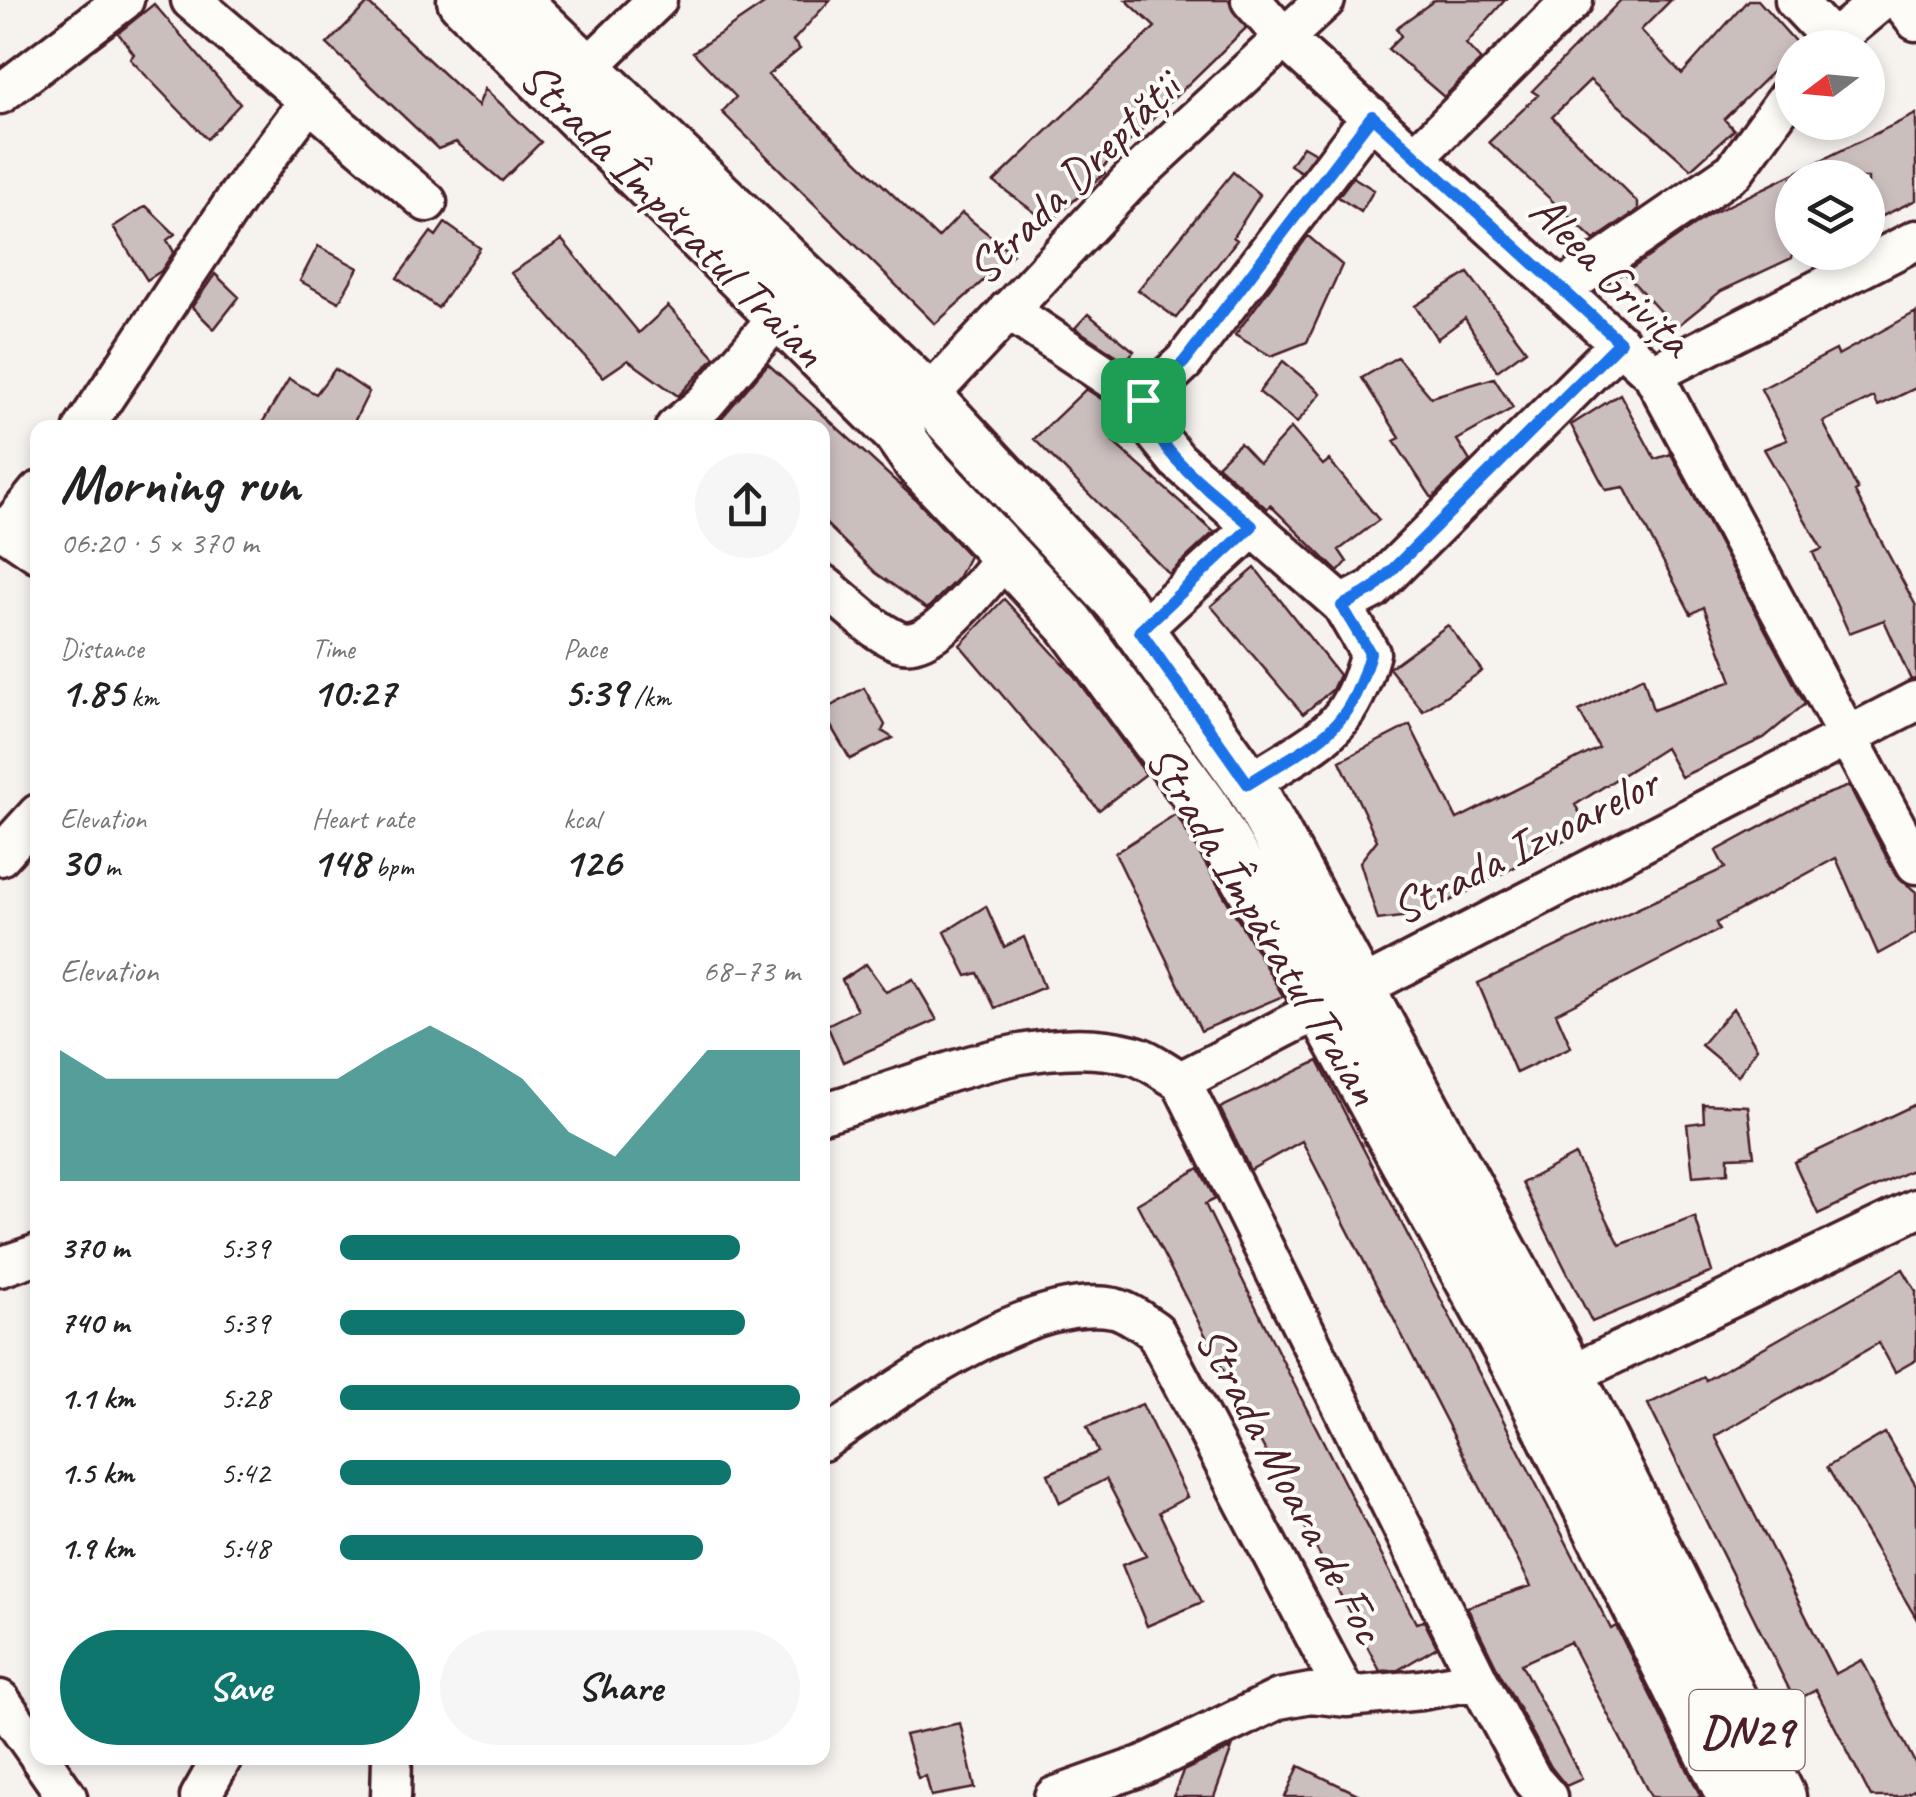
<!DOCTYPE html>
<html lang="en">
<head>
<meta charset="utf-8">
<style>
  :root { --surface:#fff; --page:#f6f6f6; --text:#222; --muted:#767676; --accent:#0f766e }
  body { margin:0; font-family:Caveat,sans-serif; background:var(--page); color:var(--text); height:100vh; display:flex; flex-direction:column; font-size:38px; white-space:nowrap }
  * { box-sizing:border-box; margin:0 }
  p { font-size:32px; color:var(--muted) }
  .icon { flex:none; width:55px; height:55px; fill:none; stroke:currentColor; stroke-width:2; stroke-linecap:round; stroke-linejoin:round }
  .map { position:relative; flex:1; overflow:hidden }
  .panel { position:absolute; left:30px; top:420px; width:800px; height:1345px; display:flex; flex-direction:column; background:var(--surface); border-radius:20px; box-shadow:0 5px 15px #0003 }
  .panel>* { flex:none }
  .needle { width:65px; rotate:254deg }
  .controls { position:absolute; left:1775px; top:30px; display:grid; gap:20px }
  .controls a { display:grid; place-items:center; width:110px; height:110px; border-radius:50%; background:var(--surface); box-shadow:0 5px 15px #0003; font-size:50px }
  .pin { position:absolute; display:grid; place-items:center; width:85px; height:85px; color:#fff; margin:-42px; border-radius:20px; box-shadow:0 5px 15px #0006 }
  .round { display:grid; place-items:center; flex:none; width:105px; height:105px; border-radius:52px; background:var(--page) }
  .head { display:flex; align-items:center; justify-content:space-between; height:170px; padding:0 30px }
  h1 { font-size:55px; font-weight:600; line-height:75px }
  .metrics { display:grid; grid-template-columns:repeat(3,1fr); gap:15px; height:170px; padding:10px 30px }
  .metrics div { display:grid; align-content:center }
  .metrics b { font-size:42px; font-weight:600 }
  .metrics small { font-size:28px; font-weight:400 }
  .metrics p { font-size:28px }
  .chart { height:280px; padding:20px 30px }
  .chart p { display:flex; justify-content:space-between }
  .chart svg { width:100%; height:180px; margin-top:10px; fill:var(--accent); opacity:.7 }
  .cta { display:flex; gap:20px; margin-top:auto; padding:20px 30px }
  .cta a { flex:1; height:115px; border-radius:60px; background:var(--accent); color:#fff; font-size:40px; font-weight:600; line-height:115px; text-align:center }
  .cta a+a { background:var(--page); color:var(--text) }
  ul { padding:0 30px; list-style:none; font-size:32px }
  li { display:grid; grid-template-columns:160px 120px 1fr; align-items:center; height:75px }
  li i { height:25px; border-radius:12px; background:var(--accent) }
  .map>svg:first-child { display:block }
</style>
</head>
<body>
<div class="map">
<svg width="1916" height="1797" viewBox="0 0 1916 1797">
  <rect width="100%" height="100%" fill="#f6f3ef"/>
  <filter id="ink" filterUnits="userSpaceOnUse"><feTurbulence type="fractalNoise" baseFrequency=".01" numOctaves="2"/><feDisplacementMap in="SourceGraphic" scale="20" xChannelSelector="R" yChannelSelector="G"/><feConvolveMatrix kernelMatrix="1 2 1 2 8 2 1 2 1" color-interpolation-filters="sRGB"/></filter>
  <g filter="url(#ink)">
    <!-- building -->
    <path fill="#cbbfbe" stroke="#4a1f2b" stroke-width="2.5" d="M 770,0 L 830,0 L 793,41 L 800,49 L 768,75 L 938,238 L 962,213 L 1013,254 L 935,324 L 722,112 L 736,97 L 693,52 Z
      M 1126,0 L 1229,0 L 1246,28 L 1101,169 L 1105,173 L 1049,223 L 994,182 L 1155,27 Z
      M 1435,0 L 1505,0 L 1466,44 L 1481,60 L 1444,97 L 1388,49 L 1401,36 L 1396,28 Z
      M 1621,0 L 1671,0 L 1641,30 L 1682,74 L 1748,0 L 1758,0 L 1799,46 L 1724,119 L 1734,130 L 1691,169 L 1590,80 L 1552,117 L 1638,203 L 1638,210 L 1594,240 L 1489,142 L 1538,95 L 1532,91 Z
      M 368,3 L 478,106 L 485,89 L 541,142 L 502,181 L 456,142 L 438,149 L 327,44 Z
      M 154,4 L 240,104 L 207,139 L 130,59 L 134,54 L 118,33 Z
      M 1916,114 L 1916,200 L 1868,223 L 1868,178 L 1792,178 L 1792,258 L 1721,291 L 1675,328 L 1625,273 L 1709,215 Z
      M 1303,146 L 1315,153 L 1301,172 L 1290,165 Z
      M 1233,172 L 1260,195 L 1233,237 L 1237,240 L 1176,318 L 1138,290 Z
      M 1353,177 L 1374,190 L 1361,212 L 1338,197 Z
      M 146,206 L 175,234 L 167,240 L 174,252 L 161,271 L 147,280 L 113,227 Z
      M 445,223 L 480,248 L 438,308 L 397,278 L 431,232 L 436,236 Z
      M 1308,236 L 1342,265 L 1307,342 L 1271,356 L 1235,335 Z
      M 562,240 L 639,333 L 668,306 L 715,357 L 678,396 L 628,360 L 603,377 L 511,273 Z
      M 318,246 L 358,268 L 339,302 L 300,281 Z
      M 1468,273 L 1526,350 L 1497,371 L 1465,318 L 1437,339 L 1415,306 Z
      M 215,274 L 239,297 L 214,329 L 192,307 Z
      M 1916,312 L 1916,388 L 1878,406 L 1874,397 L 1823,422 L 1858,490 L 1855,492 L 1916,606 L 1916,679 L 1911,680 L 1884,620 L 1849,633 L 1813,553 L 1822,549 L 1764,449 L 1787,440 L 1761,389 L 1836,350 L 1838,355 Z
      M 1088,314 L 1134,351 L 1125,361 L 1075,328 Z
      M 1397,357 L 1431,397 L 1494,378 L 1513,408 L 1457,440 L 1470,461 L 1432,498 L 1394,441 L 1400,438 L 1362,378 Z
      M 1283,361 L 1321,393 L 1297,423 L 1259,392 Z
      M 768,364 L 916,500 L 969,556 L 958,578 L 927,609 L 876,573 L 822,520 L 822,428 L 728,428 L 720,420 Z
      M 335,369 L 369,392 L 351,428 L 259,428 L 289,379 L 316,394 Z
      M 1086,389 L 1123,413 L 1113,442 L 1214,532 L 1169,574 L 1034,439 Z
      M 1620,394 L 1655,459 L 1671,454 L 1805,704 L 1764,738 L 1681,777 L 1665,748 L 1575,805 L 1589,828 L 1425,914 L 1378,920 L 1360,862 L 1377,840 L 1340,761 L 1410,725 L 1457,819 L 1599,748 L 1579,711 L 1643,677 L 1653,710 L 1732,681 L 1704,607 L 1691,614 L 1624,487 L 1606,490 L 1571,425 Z
      M 1291,428 L 1323,465 L 1329,460 L 1379,520 L 1339,550 L 1347,562 L 1338,572 L 1270,505 L 1267,509 L 1217,465 L 1240,443 L 1259,463 Z
      M 1255,568 L 1339,675 L 1332,690 L 1303,714 L 1211,606 Z
      M 1004,599 L 1075,677 L 1146,774 L 1099,810 L 960,645 Z
      M 1448,625 L 1482,671 L 1423,711 L 1389,668 Z
      M 864,688 L 885,725 L 882,731 L 893,738 L 850,759 L 822,711 Z
      M 1849,786 L 1896,875 L 1916,892 L 1916,933 L 1878,954 L 1836,858 L 1716,923 L 1719,930 L 1556,1013 L 1571,1047 L 1516,1073 L 1478,983 L 1725,868 L 1716,851 L 1808,801 Z
      M 1176,814 L 1283,996 L 1201,1031 L 1115,853 Z
      M 986,906 L 1004,947 L 1024,937 L 1044,987 L 995,1008 L 978,973 L 967,976 L 945,932 Z
      M 866,964 L 886,992 L 913,979 L 937,1020 L 843,1062 L 827,1025 L 857,1010 L 842,980 Z
      M 1733,1008 L 1757,1048 L 1738,1076 L 1701,1045 Z
      M 1318,1061 L 1611,1629 L 1616,1626 L 1701,1797 L 1651,1797 L 1570,1642 L 1521,1664 L 1582,1779 L 1566,1786 L 1551,1767 L 1498,1670 L 1467,1607 L 1531,1586 L 1302,1141 L 1250,1170 L 1220,1108 Z
      M 1703,1104 L 1748,1106 L 1754,1156 L 1728,1157 L 1728,1173 L 1693,1176 L 1687,1124 L 1704,1122 Z
      M 1916,1104 L 1916,1168 L 1818,1214 L 1794,1162 Z
      M 1575,1155 L 1620,1245 L 1695,1217 L 1712,1272 L 1592,1322 L 1522,1183 Z
      M 1199,1168 L 1215,1199 L 1205,1204 L 1296,1388 L 1416,1623 L 1424,1621 L 1437,1647 L 1398,1670 L 1380,1671 L 1137,1204 Z
      M 1903,1269 L 1916,1291 L 1916,1360 L 1895,1372 L 1879,1343 L 1715,1436 L 1835,1674 L 1862,1660 L 1916,1765 L 1916,1789 L 1900,1797 L 1871,1797 L 1816,1690 L 1795,1701 L 1648,1404 L 1704,1377 L 1706,1380 Z
      M 1142,1404 L 1187,1497 L 1159,1512 L 1202,1602 L 1147,1626 L 1122,1565 L 1146,1556 L 1106,1479 L 1060,1503 L 1048,1474 L 1098,1452 L 1087,1427 Z
      M 1885,1433 L 1916,1486 L 1916,1618 L 1827,1467 Z
      M 960,1723 L 975,1788 L 931,1796 L 926,1776 L 918,1778 L 905,1735 Z
      M 1232,1748 L 1214,1797 L 1173,1797 L 1183,1771 Z
      M 1299,1766 L 1364,1797 L 1285,1797 Z"/>
    <g fill="none" stroke-linecap="round" stroke-linejoin="round">
      <defs>
        <path id="minor" d="M 191,0 L 427,202
          M 1251,0 L 1286,40 L 1653,374 L 1916,864
          M 1795,0 L 1831,38
          M 1899,0 L 1916,21
          M 1824,48 L 1882,0
          M 585,70 L 657,0
          M 0,94 L 124,0
          M 1417,155 L 1573,0
          M 1562,289 L 1734,171 L 1792,91
          M 1008,310 L 1143,400
          M 1653,374 L 1916,240
          M 911,415 L 1130,181 L 1325,0
          M 84,428 L 238,196 L 309,101
          M 675,428 L 705,403 L 778,317
          M 0,527 L 38,553
          M 6,531 L 38,492
          M 822,584 C 846,602 869,628 896,640 C 931,657 985,579 1007,555
          M 1342,605 L 1177,460 L 1148,424 L 1143,400 L 1184,362 L 1371,116
          M 1140,631 L 1253,527
          M 1249,784 C 1317,739 1348,736 1370,653 L 1342,605 L 1373,589 L 1620,343
          M 0,856 L 38,814
          M 1181,1081 L 1478,1680 L 1532,1780 L 1547,1797
          M 822,1113 C 918,1087 1035,1028 1133,1055 C 1149,1059 1166,1073 1181,1081 L 1916,701
          M 0,1267 L 38,1254
          M 1570,1375 L 1916,1209
          M 822,1441 C 892,1393 1028,1292 1114,1308 C 1128,1311 1143,1323 1155,1331 L 1347,1697
          M 0,1700 L 38,1754
          M 40,1758 L 67,1797
          M 200,1797 L 222,1758
          M 391,1797 L 392,1758
          M 1054,1797 L 1144,1765 L 1279,1699 L 1311,1693 L 1347,1697 L 1421,1690 L 1478,1680"/>
        <path id="major" d="M 462,0 L 897,432 L 919,463 L 1070,624 L 1203,804 L 1320,1006 L 1523,1377 L 1732,1797
          M 515,0 L 927,396 L 1119,602 L 1249,784 L 1570,1375 L 1781,1797"/>
      </defs>
      <!-- minor casing -->
      <use href="#minor" stroke="#4a1f2b" stroke-width="45"/>
      <!-- major casing -->
      <use href="#major" stroke="#4a1f2b" stroke-width="55"/>
      <!-- minor -->
      <use href="#minor" stroke="#fdfcf7" stroke-width="38"/>
      <!-- major -->
      <use href="#major" stroke="#fdfcf7" stroke-width="48"/>
    </g>
  </g>
  <g fill="none" stroke-linecap="round" stroke-linejoin="round" filter="url(#ink)">
    <defs>
      <path id="route" d="M 1372,116 L 1620,342 L 1373,589 L 1342,606 L 1370,653 C 1348,737 1317,739 1248,784 L 1140,631 L 1252,526 C 1212,491 1155,455 1143,400 L 1184,362 Z"/>
    </defs>
    <!-- route casing -->
    <use href="#route" stroke="#fff" stroke-width="20"/>
    <!-- route -->
    <use href="#route" stroke="#1a73e8" stroke-width="12"/>
  </g>
  <g text-anchor="middle" stroke-width="8" stroke-linejoin="round" paint-order="stroke">
    <!-- shield labels -->
    <rect fill="#fdfcf7" stroke="#806168" stroke-width="2.5" x="1689.5" y="1690" width="115" height="80" rx="8"/>
    <g font-size="45" font-weight="bold" fill="#4a1f2b">
      <text x="1747" y="1746">DN29</text>
    </g>
    <!-- street labels -->
    <g font-size="48" fill="#4a1f2b" stroke="#fdfcf7">
      <text transform="translate(1072 177) rotate(-45)" y="17">Strada Dreptății</text>
      <text transform="translate(674 213) rotate(45)" y="17">Strada Împăratul Traian</text>
      <text transform="translate(1612 274) rotate(45)" y="17">Aleea Grivița</text>
      <text transform="translate(1524 844) rotate(-27)" y="17">Strada Izvoarelor</text>
      <text transform="translate(1265 924) rotate(59)" y="17">Strada Împăratul Traian</text>
      <text transform="translate(1292 1484) rotate(62)" y="17">Strada Moara de Foc</text>
    </g>
  </g>
</svg>
<div class="controls">
<a><svg class="needle" viewBox="-14 -14 28 28"><path d="M0-13l5 13h-10z" fill="#e53935"/><path d="M0 13l5-13h-10z" fill="#767676"/></svg></a>
<a><svg class="icon" aria-label="layers" viewBox="0 0 24 24"><path d="M12 4l9 5-9 5-9-5zM3 14l9 5 9-5"/></svg></a>
</div>
<div class="pin" style="left:1143px;top:400px;background:#1e9e55"><svg class="icon" aria-label="arrive" viewBox="0 0 24 24"><path d="M6 21V4h12l-3 4 3 4H6"/></svg></div>
<section class="panel">
<div class="head"><div><h1>Morning run</h1><p>06:20 · 5 × 370 m</p></div><a class="round"><svg class="icon" aria-label="share" viewBox="0 0 24 24"><path d="M12 15V3M7 8l5-5 5 5M5 13v7h14v-7"/></svg></a></div>
<div class="metrics">
<div><p>Distance</p><b>1.85<small> km</small></b></div>
<div><p>Time</p><b>10:27</b></div>
<div><p>Pace</p><b>5:39<small> /km</small></b></div>
</div>
<div class="metrics">
<div><p>Elevation</p><b>30<small> m</small></b></div>
<div><p>Heart rate</p><b>148<small> bpm</small></b></div>
<div><p>kcal</p><b>126</b></div>
</div>
<div class="chart"><p><span>Elevation</span>68–73 m</p>
<svg viewBox="0 0 160 44" preserveAspectRatio="none"><path d="M0 44V12L10 19L20 19L30 19L40 19L50 19L60 19L70 12L80 6L90 12L100 19L110 32L120 38L130 25L140 12L150 12L160 12V44z"/></svg>
</div>
<ul>
<li><b>370 m</b>5:39<i style="width:87%"></i></li>
<li><b>740 m</b>5:39<i style="width:88%"></i></li>
<li><b>1.1 km</b>5:28<i style="width:100%"></i></li>
<li><b>1.5 km</b>5:42<i style="width:85%"></i></li>
<li><b>1.9 km</b>5:48<i style="width:79%"></i></li>
</ul>
<div class="cta"><a>Save</a><a>Share</a></div>
</section>
</div>
</body>
</html>
